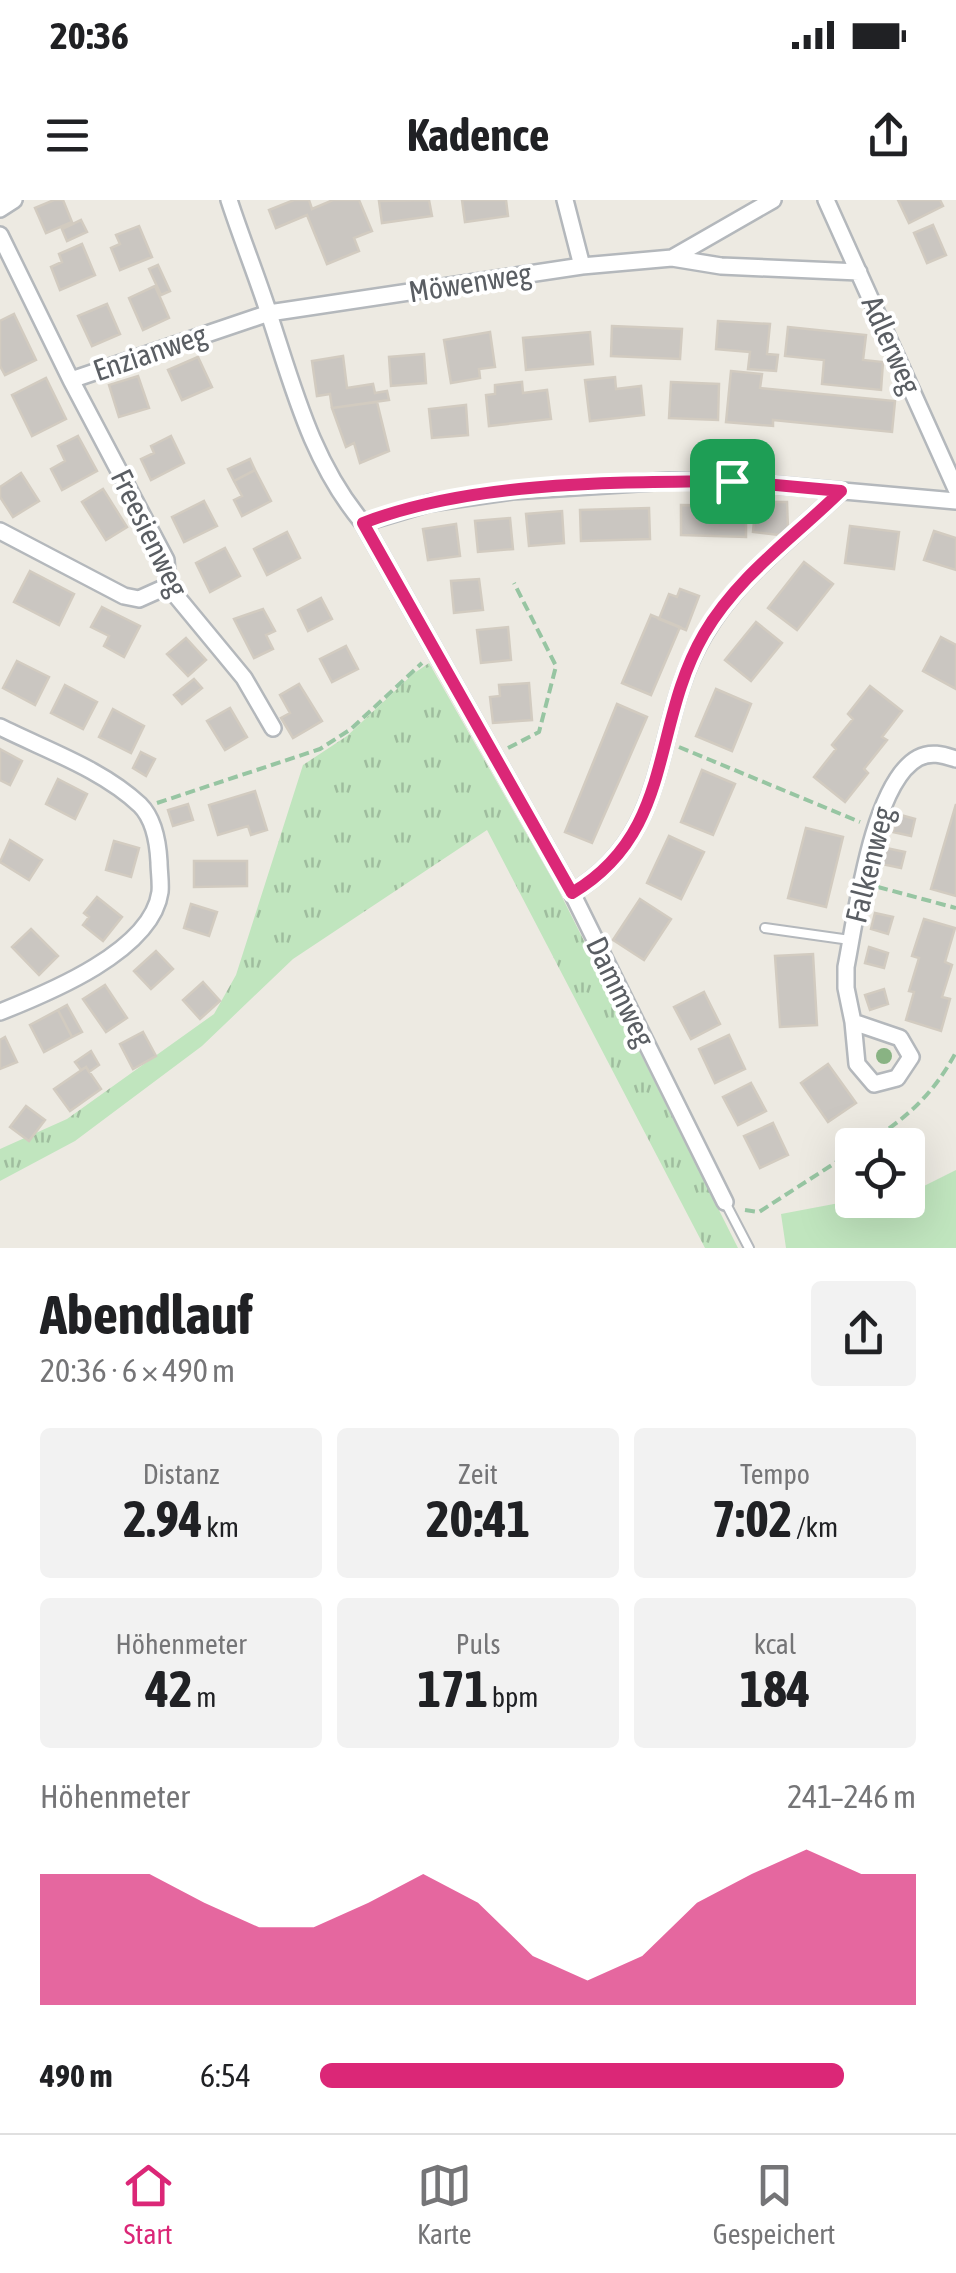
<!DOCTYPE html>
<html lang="de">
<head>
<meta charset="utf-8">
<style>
  :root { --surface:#fff; --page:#f2f2f2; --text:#202124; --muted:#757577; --line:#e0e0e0; --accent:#db2777 }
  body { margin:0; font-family:"Asap Condensed",sans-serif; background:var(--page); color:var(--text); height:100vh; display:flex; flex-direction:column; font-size:38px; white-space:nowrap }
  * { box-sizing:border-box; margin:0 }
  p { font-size:32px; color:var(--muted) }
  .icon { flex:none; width:55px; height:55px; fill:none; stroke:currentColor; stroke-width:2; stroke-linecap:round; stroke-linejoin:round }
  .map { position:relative; height:1048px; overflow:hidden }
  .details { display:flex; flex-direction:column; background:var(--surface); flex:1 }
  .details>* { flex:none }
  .tools { position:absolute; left:835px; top:928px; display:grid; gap:20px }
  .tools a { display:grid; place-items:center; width:90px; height:90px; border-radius:10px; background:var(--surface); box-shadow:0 10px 40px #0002; font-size:50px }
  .pin { position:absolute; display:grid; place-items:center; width:85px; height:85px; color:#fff; margin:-42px; border-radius:20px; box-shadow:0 5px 15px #0006 }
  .round { display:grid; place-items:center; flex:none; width:105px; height:105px; border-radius:10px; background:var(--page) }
  .summary { display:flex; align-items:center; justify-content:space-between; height:170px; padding:0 40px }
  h1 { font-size:55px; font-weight:700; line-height:75px }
  .figures { display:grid; grid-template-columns:repeat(3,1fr); gap:15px; height:170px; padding:10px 40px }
  .figures div { display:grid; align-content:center; border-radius:10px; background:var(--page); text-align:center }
  .figures b { font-size:50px; font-weight:700 }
  .figures small { font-size:28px; font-weight:400 }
  .figures p { font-size:28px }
  .chart { height:280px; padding:20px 40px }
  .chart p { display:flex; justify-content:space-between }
  .chart svg { width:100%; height:180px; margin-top:10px; fill:var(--accent); opacity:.7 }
  ul { padding:0 40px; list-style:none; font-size:32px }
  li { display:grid; grid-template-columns:160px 120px 1fr; align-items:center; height:75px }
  li i { height:25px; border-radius:12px; background:var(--accent) }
  .status { display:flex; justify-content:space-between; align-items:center; height:70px; padding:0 50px; background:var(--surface); direction:ltr }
  .status svg { height:28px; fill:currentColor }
  header { display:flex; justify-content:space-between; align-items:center; height:130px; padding:0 40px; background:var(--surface); font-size:45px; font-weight:700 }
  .dock { display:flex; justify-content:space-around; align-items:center; height:140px; border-top:2px solid var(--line); background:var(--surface); font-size:28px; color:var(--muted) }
  .dock a { display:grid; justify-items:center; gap:5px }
  .dock .current { color:var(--accent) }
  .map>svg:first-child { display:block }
</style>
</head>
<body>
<div class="status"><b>20:36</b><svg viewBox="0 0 49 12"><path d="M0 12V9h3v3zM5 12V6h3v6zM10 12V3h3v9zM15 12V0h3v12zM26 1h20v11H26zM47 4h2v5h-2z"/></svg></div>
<header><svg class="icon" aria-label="menu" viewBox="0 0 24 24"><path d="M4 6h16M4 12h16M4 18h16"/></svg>Kadence<svg class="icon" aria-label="share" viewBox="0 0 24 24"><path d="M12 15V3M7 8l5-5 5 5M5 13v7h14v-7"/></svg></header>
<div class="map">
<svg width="956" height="1048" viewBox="0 0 956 1048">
  <defs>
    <pattern id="grass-tufts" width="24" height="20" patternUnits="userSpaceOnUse" patternTransform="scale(2.5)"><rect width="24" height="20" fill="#c0e5be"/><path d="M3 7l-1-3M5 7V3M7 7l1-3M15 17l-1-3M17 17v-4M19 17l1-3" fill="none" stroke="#9fbd9e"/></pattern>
  </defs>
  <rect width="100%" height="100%" fill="#edeae2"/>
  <!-- grass -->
  <path fill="url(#grass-tufts)" d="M 429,463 L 558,689 L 738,1048 L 705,1048 L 487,630 L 293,759 L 202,846 L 75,941 L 0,981 L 0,949 L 67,919 L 214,814 L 236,775 L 303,565 L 347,536 L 413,474 Z"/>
  <!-- garden -->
  <path fill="#c0e5be" d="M 956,970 L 956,1048 L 786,1048 L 781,1014 L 855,1000 L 908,1000 L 908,990 L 920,988 Z"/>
  <!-- building -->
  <path fill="#cac6c1" stroke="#d2cbc0" stroke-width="2.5" d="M 54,0 L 63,0 L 72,22 L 46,33 L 35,8 Z
    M 294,0 L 309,0 L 312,9 L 333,0 L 359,0 L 372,31 L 354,38 L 359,51 L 327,64 L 307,15 L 276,28 L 269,10 Z
    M 429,0 L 432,16 L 382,23 L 379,1 Z
    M 462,0 L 506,0 L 508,16 L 465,22 Z
    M 898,0 L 940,0 L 943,6 L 909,23 Z
    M 81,20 L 87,32 L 67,41 L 62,29 Z
    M 933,25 L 946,55 L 927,63 L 914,33 Z
    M 139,26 L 152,57 L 120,70 L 111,48 L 120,44 L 116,35 Z
    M 82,44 L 95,75 L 60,90 L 51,67 L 62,62 L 59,54 Z
    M 158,65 L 170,91 L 161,95 L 149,69 Z
    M 155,86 L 169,118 L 143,130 L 129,98 Z
    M 107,104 L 120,134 L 92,146 L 78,116 Z
    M 14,114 L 36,160 L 5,175 L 0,166 L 0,121 Z
    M 718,121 L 770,124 L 767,154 L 778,155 L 776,171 L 748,169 L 750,152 L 716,149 Z
    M 612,126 L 682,129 L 680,159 L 611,156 Z
    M 788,127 L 866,135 L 863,160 L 883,162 L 881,190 L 822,184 L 824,160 L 785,156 Z
    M 490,132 L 495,167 L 479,169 L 480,178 L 451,183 L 444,140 Z
    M 590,132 L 593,164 L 526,170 L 523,138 Z
    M 424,154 L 426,183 L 391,186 L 389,157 Z
    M 343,156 L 347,188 L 373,184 L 375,193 L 387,191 L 389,200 L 332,208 L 330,194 L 317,196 L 312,161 Z
    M 198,157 L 212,187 L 182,200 L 168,170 Z
    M 731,171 L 762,174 L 760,188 L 895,201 L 892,232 L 773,220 L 773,226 L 726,222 Z
    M 138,176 L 149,208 L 119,217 L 109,185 Z
    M 615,177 L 616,189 L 641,186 L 644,215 L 590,221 L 585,180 Z
    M 46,178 L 66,219 L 32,236 L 12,195 Z
    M 522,182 L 523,193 L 547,190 L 551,219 L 489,226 L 486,195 L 495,194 L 495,185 Z
    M 671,182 L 719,184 L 718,220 L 669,218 Z
    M 377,202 L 389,251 L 360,263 L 354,243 L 346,247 L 332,208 Z
    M 466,205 L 468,235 L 432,238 L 429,209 Z
    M 78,236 L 97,271 L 62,290 L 51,269 L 65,261 L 58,246 Z
    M 171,236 L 184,263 L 151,280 L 141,259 L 154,253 L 151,246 Z
    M 250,259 L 255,270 L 234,281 L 228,269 Z
    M 255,270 L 271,301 L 242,316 L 234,300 L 242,296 L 234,281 Z
    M 21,273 L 39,301 L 13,317 L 0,297 L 0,287 Z
    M 103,289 L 127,327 L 106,340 L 82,302 Z
    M 204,301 L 217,326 L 184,342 L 172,317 Z
    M 775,302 L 787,302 L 788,329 L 779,335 L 753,332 L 755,311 L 774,310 Z
    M 681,305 L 746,306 L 746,337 L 681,335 Z
    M 649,308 L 650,339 L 581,341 L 580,310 Z
    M 562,311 L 564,343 L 529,346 L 526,314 Z
    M 510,318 L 513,349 L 478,352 L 475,321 Z
    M 456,324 L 460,356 L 428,360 L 423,329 Z
    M 850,326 L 899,332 L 894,369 L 845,363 Z
    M 934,331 L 956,338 L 956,370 L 924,360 Z
    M 287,332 L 300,358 L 267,375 L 254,349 Z
    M 225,348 L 240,376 L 210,392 L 196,363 Z
    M 804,362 L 833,384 L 797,430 L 768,408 Z
    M 30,371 L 74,394 L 59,425 L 14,402 Z
    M 479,379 L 483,410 L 454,413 L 451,381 Z
    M 680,389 L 699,396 L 686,430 L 659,419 L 669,394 L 677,397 Z
    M 321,398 L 332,419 L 308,431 L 298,410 Z
    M 102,407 L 140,426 L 124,457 L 104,446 L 109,436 L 91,427 Z
    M 263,409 L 275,431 L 266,435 L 273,449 L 254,458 L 234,419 Z
    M 651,415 L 680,427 L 651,495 L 622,483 Z
    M 756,422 L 782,443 L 751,481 L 725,460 Z
    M 508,427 L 511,460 L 481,463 L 477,430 Z
    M 941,437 L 956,445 L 956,489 L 923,471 Z
    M 186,438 L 206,460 L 188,476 L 167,454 Z
    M 346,446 L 358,469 L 332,482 L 320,459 Z
    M 17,461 L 49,477 L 35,505 L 3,488 Z
    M 194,479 L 202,488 L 182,504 L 174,495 Z
    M 529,483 L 532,520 L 493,523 L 490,497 L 500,496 L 499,485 Z
    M 299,484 L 322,521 L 293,538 L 281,518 L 290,513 L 280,495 Z
    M 65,485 L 97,502 L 83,529 L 51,513 Z
    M 870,486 L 902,511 L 882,537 L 887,540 L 864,569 L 868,573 L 845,602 L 814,577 L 836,549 L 832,545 L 853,519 L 848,514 Z
    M 716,489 L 751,504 L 732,551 L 696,536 Z
    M 617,504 L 647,517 L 592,643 L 565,632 Z
    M 230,508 L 247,537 L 225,550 L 207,521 Z
    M 113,509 L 144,526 L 131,553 L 99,537 Z
    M 0,549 L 22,561 L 10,585 L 0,580 Z
    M 141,552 L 155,559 L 146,576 L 133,568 Z
    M 702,570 L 735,584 L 713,635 L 681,622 Z
    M 58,579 L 87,594 L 75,619 L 46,604 Z
    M 255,591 L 267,630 L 251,635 L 248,626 L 218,635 L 209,605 Z
    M 188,604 L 193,620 L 173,626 L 168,610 Z
    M 956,604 L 956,696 L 931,689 Z
    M 897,614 L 915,619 L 911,636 L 893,632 Z
    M 806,628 L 843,637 L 826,707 L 788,698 Z
    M 669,636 L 704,652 L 681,699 L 647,683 Z
    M 10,640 L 42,660 L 29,680 L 0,662 Z
    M 114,641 L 139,648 L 131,677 L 106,670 Z
    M 886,648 L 905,652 L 901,668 L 882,664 Z
    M 194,661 L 247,661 L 247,686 L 194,687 Z
    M 97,697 L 122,717 L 103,741 L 83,725 L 89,717 L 84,713 Z
    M 640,699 L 671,719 L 644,760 L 613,740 Z
    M 191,704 L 217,712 L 209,736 L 184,728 Z
    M 875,713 L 893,717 L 888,734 L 871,729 Z
    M 924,719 L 955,728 L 945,762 L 952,765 L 942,797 L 950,799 L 941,831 L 906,820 L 914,792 L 909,791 L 919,758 L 912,756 Z
    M 31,729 L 58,756 L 39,775 L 12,747 Z
    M 869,747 L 888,753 L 884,768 L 865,763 Z
    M 156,751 L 173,769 L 151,789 L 134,771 Z
    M 813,754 L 817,825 L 780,827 L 775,756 Z
    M 203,782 L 220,801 L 200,819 L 183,800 Z
    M 105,785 L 127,818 L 106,832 L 83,799 Z
    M 884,789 L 888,804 L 870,810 L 865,795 Z
    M 704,792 L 720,824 L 691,839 L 674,807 Z
    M 67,805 L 82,832 L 72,837 L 58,810 Z
    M 58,810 L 72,837 L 44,852 L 30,825 Z
    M 143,832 L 156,856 L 133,869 L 120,844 Z
    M 729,835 L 745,869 L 715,883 L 699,849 Z
    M 5,837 L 17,862 L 0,869 L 0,840 Z
    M 91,851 L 99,865 L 89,872 L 86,867 L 81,870 L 75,862 Z
    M 828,864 L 856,903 L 828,922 L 801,883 Z
    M 86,867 L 101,889 L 70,911 L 54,889 Z
    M 751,883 L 766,911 L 738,925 L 723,897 Z
    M 26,906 L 45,920 L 29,941 L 10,927 Z
    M 773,923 L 788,955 L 760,968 L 744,936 Z"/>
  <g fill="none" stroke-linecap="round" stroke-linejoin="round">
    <defs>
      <path id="service" d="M 765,728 L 850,740
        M 725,1002 L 749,1048"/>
      <path id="minor" d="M 229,0 C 241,37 256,74 268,111 C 293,186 311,261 363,323 L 572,693 L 725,1002
        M 565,0 L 582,66
        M 826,0 L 956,289
        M 0,9 L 14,0
        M 0,35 L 71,180 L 269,113 L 582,66 L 672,58 L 721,66 L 859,72
        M 672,58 L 773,0
        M 71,180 L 166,360 L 168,386 L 244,478 L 273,528
        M 363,323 L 430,303 L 512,291 L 669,281 L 732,281 L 956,301
        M 0,331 L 124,396 L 139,399 L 168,386
        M 0,527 C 46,550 102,569 140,605 C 154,619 158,643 159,662 C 159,671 161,683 160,692 C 152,751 48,793 0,812
        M 572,693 C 676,631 650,526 704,435 C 738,376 793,338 841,291
        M 853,822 L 900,838 L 911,857 L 897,878 L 874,884 L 857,864 L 853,822 L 846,788 L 846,767 C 856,717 872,583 918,558 C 931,551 943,555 956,559"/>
    </defs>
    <!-- service casing -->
    <use href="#service" stroke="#b4b8bc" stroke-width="12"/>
    <!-- minor casing -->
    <use href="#minor" stroke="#b4b8bc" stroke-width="20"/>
    <!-- path -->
    <path stroke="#97c5a2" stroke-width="4" stroke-dasharray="10 5" stroke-linecap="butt" d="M 679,547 L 860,622
      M 508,548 L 539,532 L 556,466 L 514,383
      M 157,603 L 320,549 L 351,529 L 422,463
      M 878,687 L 956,708
      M 864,945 C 905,920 934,894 956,852
      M 745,1010 L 759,1012 L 852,952"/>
    <!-- service -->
    <use href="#service" stroke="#fff" stroke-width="8"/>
    <!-- minor -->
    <use href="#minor" stroke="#fff" stroke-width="15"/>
  </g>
  <!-- trees -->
  <circle fill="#89b383" cx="884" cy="856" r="8"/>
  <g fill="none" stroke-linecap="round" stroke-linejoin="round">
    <defs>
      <path id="route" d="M 732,281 L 841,291 C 793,338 738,376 704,434 C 650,527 676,631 572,693 L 363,323 C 472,281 615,282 732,281 Z"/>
    </defs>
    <!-- route casing -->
    <use href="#route" stroke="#fff" stroke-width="20"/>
    <!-- route -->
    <use href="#route" stroke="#db2777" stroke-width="12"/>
  </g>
  <g text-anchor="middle" stroke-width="8" stroke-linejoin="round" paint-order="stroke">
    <!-- street labels -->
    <g font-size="30" fill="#5a5e63" stroke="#fff">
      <text transform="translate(470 83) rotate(-9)" y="10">Möwenweg</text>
      <text transform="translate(891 145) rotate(66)" y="10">Adlerweg</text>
      <text transform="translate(150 153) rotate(-19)" y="10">Enzianweg</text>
      <text transform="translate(149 333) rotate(64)" y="10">Freesienweg</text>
      <text transform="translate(870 665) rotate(-76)" y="10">Falkenweg</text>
      <text transform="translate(620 792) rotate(64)" y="10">Dammweg</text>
    </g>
  </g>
</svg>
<div class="tools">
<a><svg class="icon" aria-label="locate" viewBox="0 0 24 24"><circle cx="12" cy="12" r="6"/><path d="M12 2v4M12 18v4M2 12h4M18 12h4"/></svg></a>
</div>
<div class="pin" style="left:732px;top:281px;background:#1e9e55"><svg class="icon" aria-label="arrive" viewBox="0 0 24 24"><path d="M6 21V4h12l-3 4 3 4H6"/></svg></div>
</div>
<section class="details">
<div class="summary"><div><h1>Abendlauf</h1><p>20:36 · 6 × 490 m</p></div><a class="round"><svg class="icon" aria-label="share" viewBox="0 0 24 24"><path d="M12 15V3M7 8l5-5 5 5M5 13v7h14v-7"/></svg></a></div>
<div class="figures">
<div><p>Distanz</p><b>2.94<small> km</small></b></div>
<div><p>Zeit</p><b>20:41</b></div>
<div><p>Tempo</p><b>7:02<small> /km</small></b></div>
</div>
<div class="figures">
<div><p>Höhenmeter</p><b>42<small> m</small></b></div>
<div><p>Puls</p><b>171<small> bpm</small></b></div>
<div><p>kcal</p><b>184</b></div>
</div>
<div class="chart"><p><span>Höhenmeter</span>241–246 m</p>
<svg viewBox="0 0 160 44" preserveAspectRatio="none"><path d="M0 44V12L10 12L20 12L30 19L40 25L50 25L60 19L70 12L80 19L90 32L100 38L110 32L120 19L130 12L140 6L150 12L160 12V44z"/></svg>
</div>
<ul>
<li><b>490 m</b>6:54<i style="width:88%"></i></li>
</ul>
</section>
<nav class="dock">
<a class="current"><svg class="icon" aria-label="home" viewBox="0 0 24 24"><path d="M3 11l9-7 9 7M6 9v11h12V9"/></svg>Start</a>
<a><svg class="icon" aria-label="map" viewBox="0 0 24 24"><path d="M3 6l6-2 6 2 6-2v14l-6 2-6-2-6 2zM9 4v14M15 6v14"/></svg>Karte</a>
<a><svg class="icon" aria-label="saved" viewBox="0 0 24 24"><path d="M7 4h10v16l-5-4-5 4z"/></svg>Gespeichert</a>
</nav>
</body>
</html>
